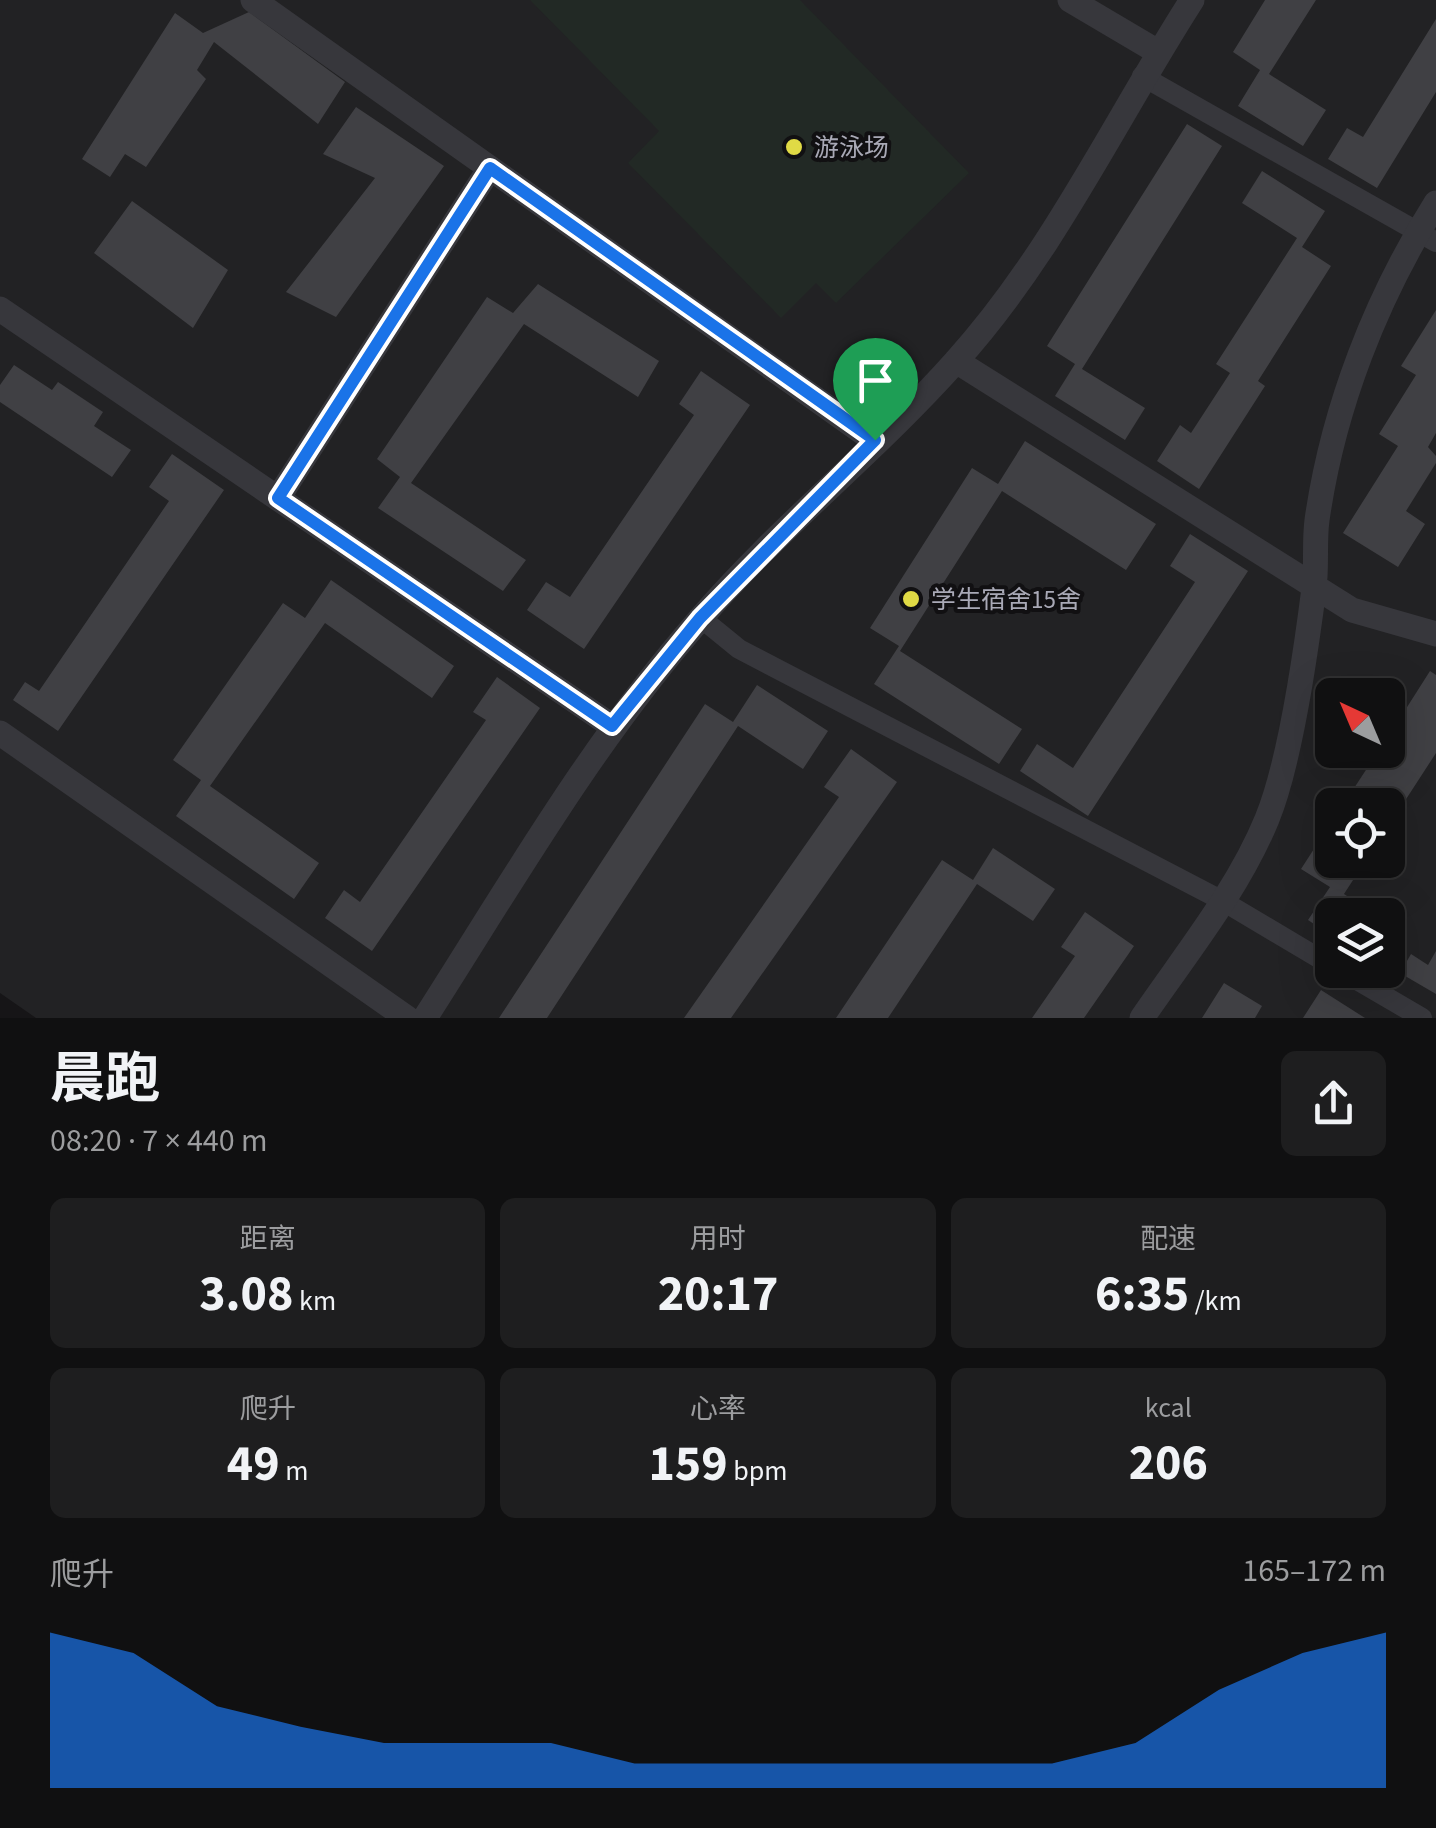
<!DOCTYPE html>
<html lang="zh">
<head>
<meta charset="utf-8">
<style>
  :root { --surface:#101011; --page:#1e1e1f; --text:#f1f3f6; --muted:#9c9d9f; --line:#303031; --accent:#1a73e8 }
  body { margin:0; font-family:"Source Sans 3","Noto Sans SC",sans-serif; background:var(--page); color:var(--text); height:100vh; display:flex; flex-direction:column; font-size:38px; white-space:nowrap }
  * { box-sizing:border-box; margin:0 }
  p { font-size:32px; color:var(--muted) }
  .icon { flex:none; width:55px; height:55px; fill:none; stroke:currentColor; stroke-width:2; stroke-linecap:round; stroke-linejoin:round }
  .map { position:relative; height:1018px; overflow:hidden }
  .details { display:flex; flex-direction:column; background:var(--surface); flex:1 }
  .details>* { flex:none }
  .needle { width:65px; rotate:316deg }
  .tools { position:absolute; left:1315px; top:678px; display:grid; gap:20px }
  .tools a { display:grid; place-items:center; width:90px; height:90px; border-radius:15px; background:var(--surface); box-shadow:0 10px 40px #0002,0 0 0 2px var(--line); font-size:50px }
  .pin { position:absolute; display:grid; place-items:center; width:85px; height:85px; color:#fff; margin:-102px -42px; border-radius:50% 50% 50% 0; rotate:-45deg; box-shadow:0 0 10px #0007 }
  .pin .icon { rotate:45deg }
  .round { display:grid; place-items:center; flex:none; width:105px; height:105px; border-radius:15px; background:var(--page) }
  .headline { display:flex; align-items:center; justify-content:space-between; height:170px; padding:0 50px }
  h1 { font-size:55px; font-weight:700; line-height:75px }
  .figures { display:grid; grid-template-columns:repeat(3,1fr); gap:15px; height:170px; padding:10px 50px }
  .figures div { display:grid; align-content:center; border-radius:15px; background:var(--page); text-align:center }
  .figures b { font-size:50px; font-weight:700 }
  .figures small { font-size:28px; font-weight:400 }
  .figures p { font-size:28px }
  .chart { height:280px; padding:20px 50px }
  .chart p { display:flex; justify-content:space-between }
  .chart svg { width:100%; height:180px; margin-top:10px; fill:var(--accent); opacity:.7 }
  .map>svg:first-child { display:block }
</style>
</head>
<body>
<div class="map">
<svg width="1436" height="1018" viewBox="0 0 1436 1018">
  <rect width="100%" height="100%" fill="#161517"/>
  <!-- built -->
  <path fill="#222224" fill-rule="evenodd" d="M 0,0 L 1436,0 L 1436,1018 L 36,1018 L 0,993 ZM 1332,695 L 1388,695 L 1388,750 L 1332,750 ZM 1332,805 L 1388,805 L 1388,860 L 1332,860 ZM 1332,915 L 1388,915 L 1388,970 L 1332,970 Z"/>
  <!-- green -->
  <path fill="#222925" d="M 530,0 L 800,0 L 969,173 L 836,303 L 816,283 L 781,318 L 628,163 L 659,131 Z"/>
  <!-- building -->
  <path fill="#404044" d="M 1265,0 L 1316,0 L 1269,74 L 1326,110 L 1303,146 L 1238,106 L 1260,70 L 1233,52 Z
    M 249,12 L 345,82 L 318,124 L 214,42 L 197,70 L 206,79 L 146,167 L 125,154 L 110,177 L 82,159 L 175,13 L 203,33 Z
    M 1436,19 L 1436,92 L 1377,188 L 1328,159 L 1347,128 L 1363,137 Z
    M 356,107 L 444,166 L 336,317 L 286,292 L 375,178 L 323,154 Z
    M 1187,124 L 1222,146 L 1082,369 L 1145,408 L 1125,440 L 1055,396 L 1075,364 L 1047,346 Z
    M 1262,171 L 1325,211 L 1302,247 L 1331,266 L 1258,381 L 1265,386 L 1199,489 L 1157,461 L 1180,425 L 1191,433 L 1230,373 L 1216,364 L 1297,238 L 1242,203 Z
    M 132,201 L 228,270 L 193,328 L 94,253 Z
    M 538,284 L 659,361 L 638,397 L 524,324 L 411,483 L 526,560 L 503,591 L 378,508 L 400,477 L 377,459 L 487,297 L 513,313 Z
    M 1436,310 L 1436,433 L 1428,447 L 1436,456 L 1436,463 L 1406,511 L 1425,524 L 1398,567 L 1343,533 L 1398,446 L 1379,434 L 1416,375 L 1401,366 Z
    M 14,365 L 52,390 L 58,382 L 103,412 L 94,426 L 131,450 L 112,477 L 0,402 L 0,385 Z
    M 701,371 L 750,405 L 584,649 L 527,610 L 546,582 L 570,597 L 694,415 L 679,404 Z
    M 1025,441 L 1156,524 L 1126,570 L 1002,491 L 900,651 L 1022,729 L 999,764 L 874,684 L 899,646 L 870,628 L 972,468 L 998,484 Z
    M 172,454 L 224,490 L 58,731 L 13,700 L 25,682 L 39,691 L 169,501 L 149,487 Z
    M 1190,534 L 1248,571 L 1088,816 L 1020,771 L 1037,744 L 1073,768 L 1195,582 L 1170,566 Z
    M 331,580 L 454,666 L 432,698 L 325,623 L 210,786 L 319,863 L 294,899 L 176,816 L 201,780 L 173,760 L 283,603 L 305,618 Z
    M 1430,671 L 1436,675 L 1436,753 L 1388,827 L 1388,805 L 1343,805 L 1379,750 L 1388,750 L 1388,737 Z
    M 497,677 L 540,708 L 372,951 L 325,918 L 344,890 L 360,902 L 486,720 L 473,712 Z
    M 757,685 L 828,731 L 803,769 L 738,726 L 547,1018 L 499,1018 L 705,704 L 733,722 Z
    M 851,749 L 897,782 L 731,1018 L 684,1018 L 839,797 L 824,787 Z
    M 1332,821 L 1332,860 L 1366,860 L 1344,894 L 1376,915 L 1332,915 L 1332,936 L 1308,920 L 1330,887 L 1301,869 Z
    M 993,848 L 1055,889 L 1033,921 L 977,884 L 888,1018 L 836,1018 L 942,860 L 973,880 Z
    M 1085,912 L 1134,946 L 1084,1018 L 1032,1018 L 1075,956 L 1061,947 Z
    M 1436,951 L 1436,994 L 1400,973 L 1411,954 L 1428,965 Z
    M 1224,983 L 1262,1006 L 1255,1018 L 1202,1018 Z
    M 1321,990 L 1365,1018 L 1303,1018 Z"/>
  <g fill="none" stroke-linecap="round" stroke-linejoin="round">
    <!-- pedestrian -->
    <path stroke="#37373c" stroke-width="20" d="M 1142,76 L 1436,242
      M 701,618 L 739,649 L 1221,900 L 1332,966
      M 1340,970 L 1422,1018"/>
    <!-- minor -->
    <path stroke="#37373c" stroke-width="25" d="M 253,0 L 875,441
      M 1070,0 L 1158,52
      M 0,309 L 612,726
      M 956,361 L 1352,610 L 1436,634
      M 278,498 L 490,168
      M 0,733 L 407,1018
      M 425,1018 C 512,882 593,741 700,619 C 779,527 875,452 956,361 C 1052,255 1115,120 1192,0
      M 1142,1018 C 1185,955 1238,890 1267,819 C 1290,763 1306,651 1314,588 C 1317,566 1314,543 1317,520 C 1333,408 1376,298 1436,203"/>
  </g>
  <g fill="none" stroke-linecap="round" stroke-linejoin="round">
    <defs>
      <path id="route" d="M 490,168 L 875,440 L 700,618 L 612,726 L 278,498 Z"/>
    </defs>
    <!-- route casing -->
    <use href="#route" stroke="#fff" stroke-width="20"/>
    <!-- route -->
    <use href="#route" stroke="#1a73e8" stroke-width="12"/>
  </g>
  <!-- markers -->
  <g fill="#e0da45" stroke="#111012" stroke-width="4">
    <circle cx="794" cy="147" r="10"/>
    <circle cx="911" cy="599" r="10"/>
  </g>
  <g text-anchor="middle" stroke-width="8" stroke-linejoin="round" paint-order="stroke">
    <!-- poi labels -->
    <g font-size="25" fill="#a9a9b6" stroke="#111012" text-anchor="start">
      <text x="814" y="156">游泳场</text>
      <text x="931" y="608">学生宿舍15舍</text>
    </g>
  </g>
</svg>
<div class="tools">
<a><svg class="needle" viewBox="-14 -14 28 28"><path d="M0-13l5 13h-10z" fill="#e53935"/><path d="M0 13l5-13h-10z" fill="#9c9d9f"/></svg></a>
<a><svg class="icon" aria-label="locate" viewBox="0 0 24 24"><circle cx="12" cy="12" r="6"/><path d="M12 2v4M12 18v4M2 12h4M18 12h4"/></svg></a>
<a><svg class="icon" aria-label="layers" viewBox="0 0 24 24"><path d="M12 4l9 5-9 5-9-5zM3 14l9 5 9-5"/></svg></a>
</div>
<div class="pin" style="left:875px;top:440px;background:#1e9e55"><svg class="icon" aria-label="arrive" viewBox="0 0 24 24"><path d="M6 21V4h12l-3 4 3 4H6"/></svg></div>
</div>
<section class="details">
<div class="headline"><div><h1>晨跑</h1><p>08:20 · 7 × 440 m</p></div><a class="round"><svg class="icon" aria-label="share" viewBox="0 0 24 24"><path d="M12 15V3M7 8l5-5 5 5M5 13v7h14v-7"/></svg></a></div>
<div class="figures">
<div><p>距离</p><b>3.08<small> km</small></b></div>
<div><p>用时</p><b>20:17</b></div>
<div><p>配速</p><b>6:35<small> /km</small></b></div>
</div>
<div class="figures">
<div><p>爬升</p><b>49<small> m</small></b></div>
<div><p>心率</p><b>159<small> bpm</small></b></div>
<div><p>kcal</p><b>206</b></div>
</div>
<div class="chart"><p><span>爬升</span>165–172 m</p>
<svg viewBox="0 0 160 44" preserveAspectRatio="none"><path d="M0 44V6L10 11L20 24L30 29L40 33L50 33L60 33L70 38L80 38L90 38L100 38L110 38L120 38L130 33L140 20L150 11L160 6V44z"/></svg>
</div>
</section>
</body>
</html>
